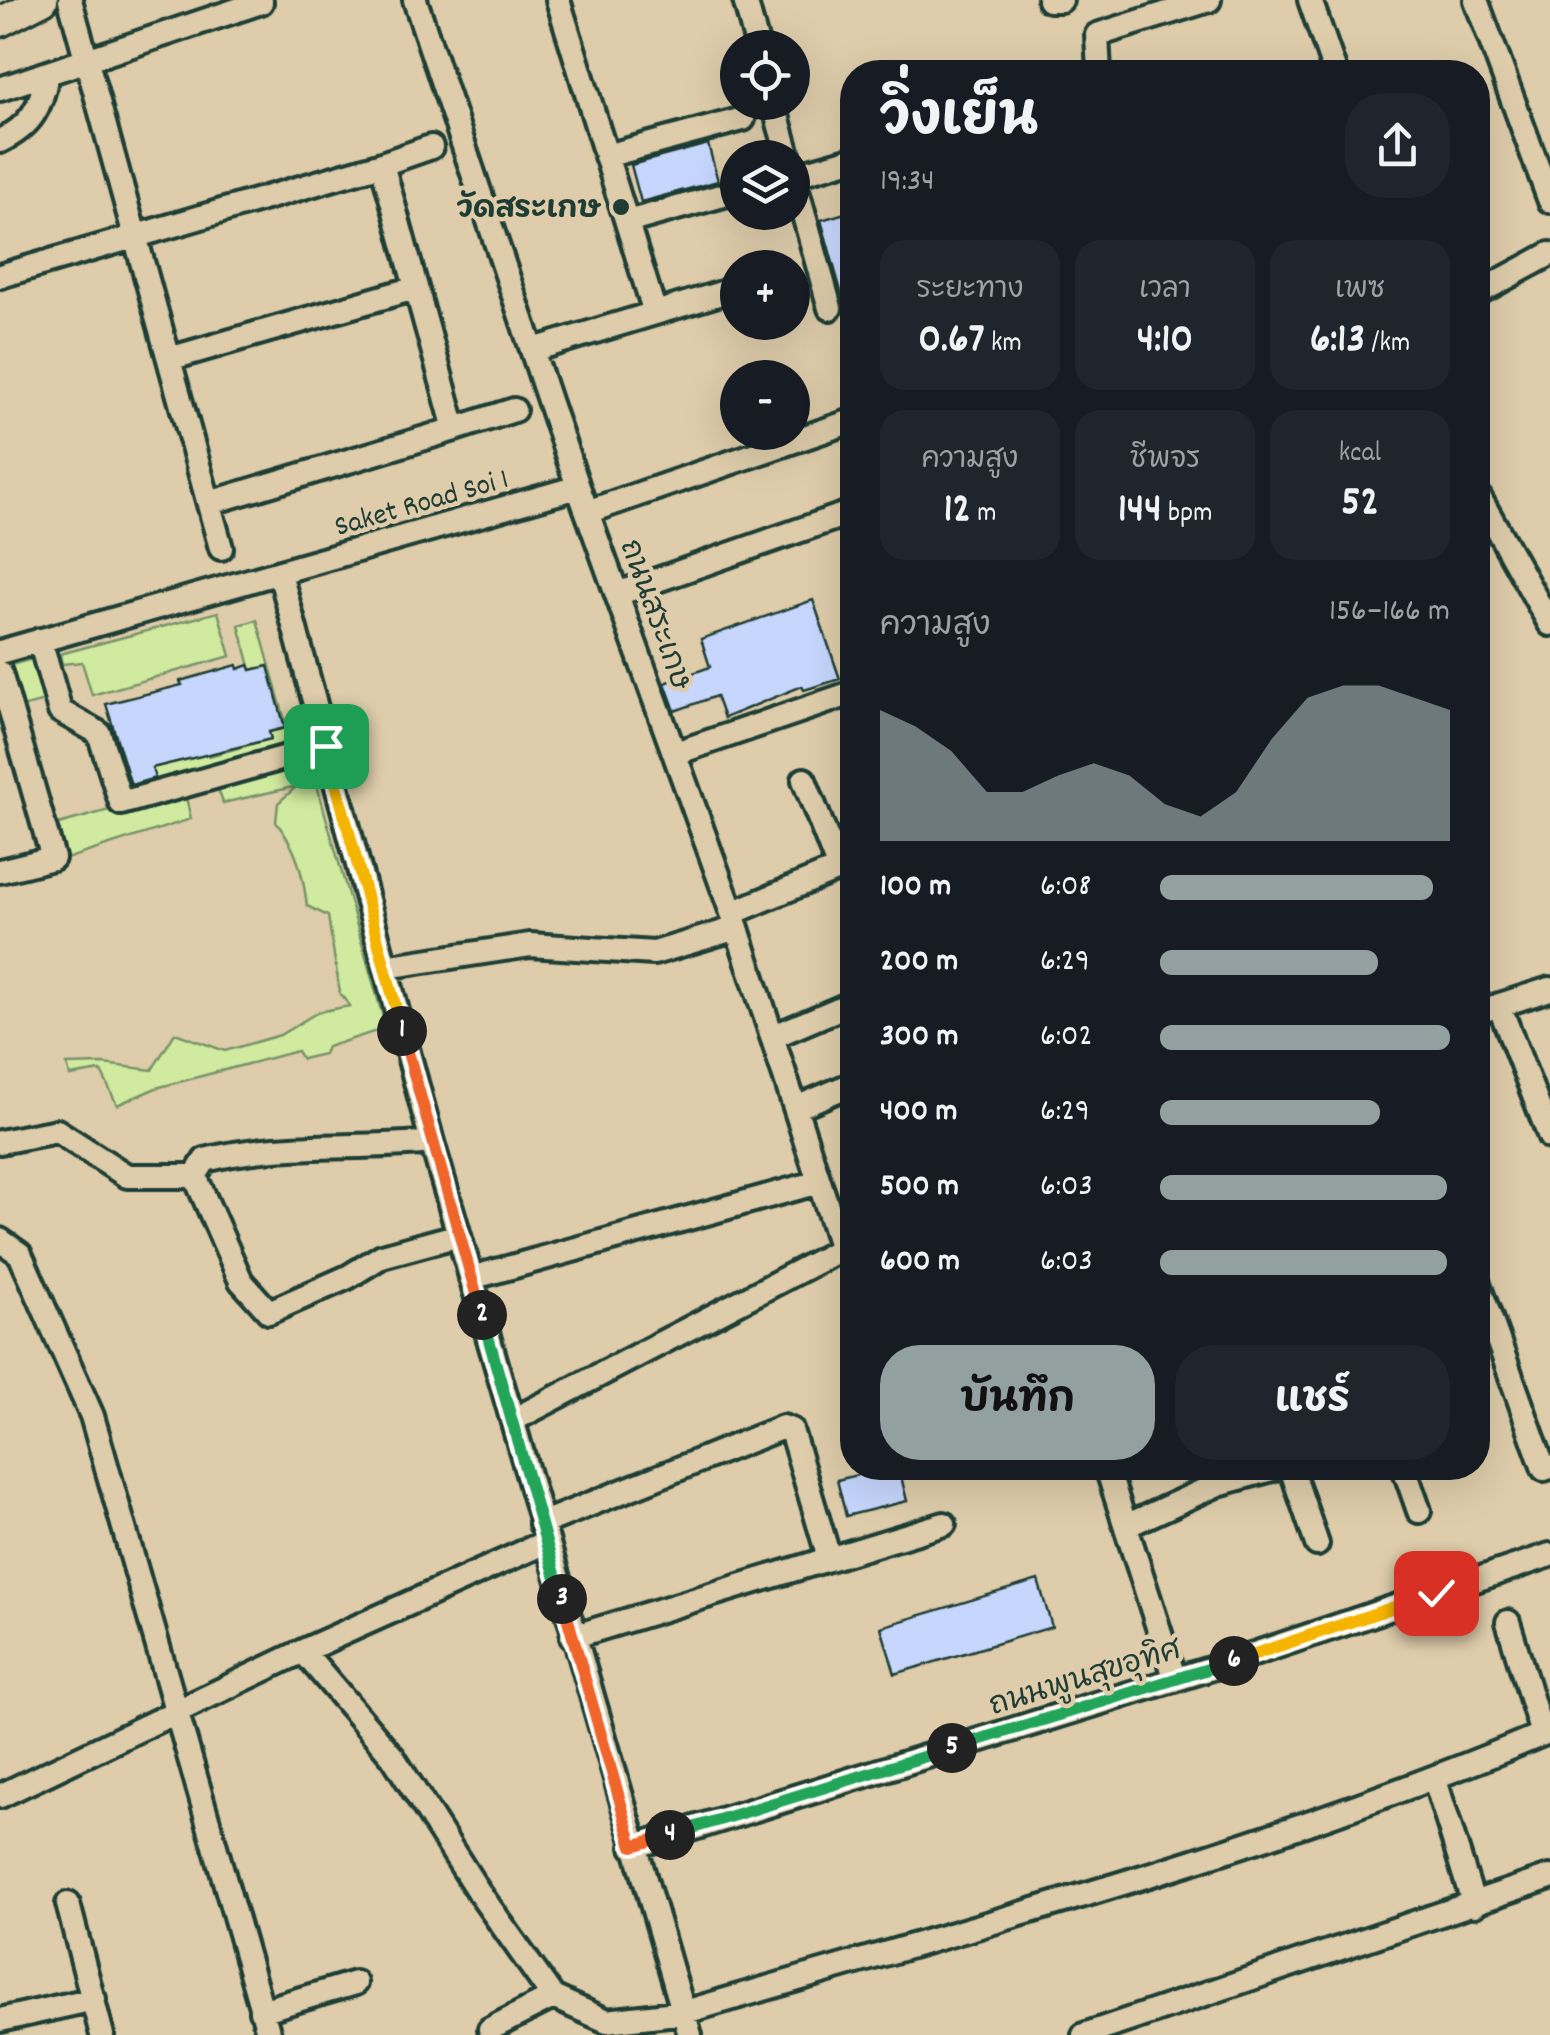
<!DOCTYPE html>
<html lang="th">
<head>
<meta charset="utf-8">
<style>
  :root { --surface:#171b24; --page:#20242c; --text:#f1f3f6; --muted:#9ea1a6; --accent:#92a19f }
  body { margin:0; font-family:Dekko,"Playpen Sans Thai",sans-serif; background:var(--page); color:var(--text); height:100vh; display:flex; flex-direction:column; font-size:38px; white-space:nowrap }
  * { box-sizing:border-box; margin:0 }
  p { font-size:32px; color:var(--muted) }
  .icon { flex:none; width:55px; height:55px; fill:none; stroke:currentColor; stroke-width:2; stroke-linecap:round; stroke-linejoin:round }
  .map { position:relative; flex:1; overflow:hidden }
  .panel { position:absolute; left:840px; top:60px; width:650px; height:1420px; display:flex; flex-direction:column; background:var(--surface); border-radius:40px; box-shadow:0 10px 40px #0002 }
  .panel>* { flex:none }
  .buttons { position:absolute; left:720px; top:30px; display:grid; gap:20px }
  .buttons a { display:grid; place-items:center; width:90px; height:90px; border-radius:50%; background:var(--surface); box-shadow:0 10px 40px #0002; font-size:50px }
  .pin { position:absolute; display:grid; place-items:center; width:85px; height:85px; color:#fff; margin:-42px; border-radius:20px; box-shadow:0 5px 15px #0006 }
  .km { position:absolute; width:50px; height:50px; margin:-25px; border-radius:50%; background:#222; color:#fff; font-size:28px; line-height:50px; text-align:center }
  .round { display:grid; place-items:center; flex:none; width:105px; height:105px; border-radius:40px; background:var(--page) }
  .overview { display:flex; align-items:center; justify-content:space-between; height:170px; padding:0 40px }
  h1 { font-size:55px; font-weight:700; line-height:75px }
  .metrics { display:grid; grid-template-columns:repeat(3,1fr); gap:15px; height:170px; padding:10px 40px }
  .metrics div { display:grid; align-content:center; border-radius:25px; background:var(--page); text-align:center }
  .metrics b { font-size:42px; font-weight:700 }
  .metrics small { font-size:28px; font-weight:400 }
  .metrics p { font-size:28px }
  .chart { height:280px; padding:20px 40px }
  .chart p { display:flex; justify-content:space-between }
  .chart svg { width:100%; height:180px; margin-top:10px; fill:var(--accent); opacity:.7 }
  .button { display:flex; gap:20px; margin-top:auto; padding:20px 40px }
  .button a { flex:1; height:115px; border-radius:40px; background:var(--accent); color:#111; font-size:40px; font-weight:700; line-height:115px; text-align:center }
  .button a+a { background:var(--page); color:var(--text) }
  ul { padding:0 40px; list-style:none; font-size:32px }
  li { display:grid; grid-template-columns:160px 120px 1fr; align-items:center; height:75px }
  li i { height:25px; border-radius:12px; background:var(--accent) }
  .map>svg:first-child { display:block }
</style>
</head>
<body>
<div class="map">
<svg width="1550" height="2035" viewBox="0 0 1550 2035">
  <rect width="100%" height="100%" fill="#deccaa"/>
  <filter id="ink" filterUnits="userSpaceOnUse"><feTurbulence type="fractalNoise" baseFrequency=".01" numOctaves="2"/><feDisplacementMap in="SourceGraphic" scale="20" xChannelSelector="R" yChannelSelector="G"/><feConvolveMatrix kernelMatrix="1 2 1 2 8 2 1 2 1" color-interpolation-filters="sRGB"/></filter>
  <g filter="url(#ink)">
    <!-- green -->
    <path fill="#d0ea9f" stroke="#78946a" stroke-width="2.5" d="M 218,612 L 231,656 L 92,695 L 82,662 L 62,664 L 60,654 Z
      M 257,620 L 292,745 L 156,782 L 150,761 L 207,753 L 209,756 L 270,739 L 269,732 L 285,728 L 268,666 L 251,670 L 239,625 Z
      M 36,658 L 48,700 L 15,709 L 4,667 Z
      M 308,754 L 386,1028 L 327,1047 L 324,1054 L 302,1059 L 297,1051 L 156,1088 L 117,1105 L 101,1071 L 70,1076 L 67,1065 L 103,1064 L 152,1070 L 175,1033 L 225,1051 L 280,1035 L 318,1012 L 350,1006 L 340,994 L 328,916 L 307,906 C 303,874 297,848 276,822 L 278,803 L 297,786 L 223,803 L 217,786 Z
      M 178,791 L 185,793 L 191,819 L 66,859 L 59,857 L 55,825 Z"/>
    <!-- building -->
    <path fill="#c6d6fc" stroke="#1f3d34" stroke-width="2.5" d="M 708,144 L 718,181 L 641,202 L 631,165 Z
      M 852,211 L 852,291 L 842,295 L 821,220 Z
      M 813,600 L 840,679 L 804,690 L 802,686 L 724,718 L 716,696 L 675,711 L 665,683 L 710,667 L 701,639 Z
      M 237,665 L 238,669 L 249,665 L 251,670 L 268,666 L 285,728 L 269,732 L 271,739 L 152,768 L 155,778 L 131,785 L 106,704 L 182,685 L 180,681 Z
      M 886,1468 L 899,1468 L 907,1501 L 846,1516 L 837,1480 Z
      M 1038,1580 L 1052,1627 L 895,1674 L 881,1627 Z"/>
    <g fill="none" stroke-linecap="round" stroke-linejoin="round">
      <defs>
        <path id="minor" d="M 70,0 L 221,548
          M 415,0 L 578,487 L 732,913 L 841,1249
          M 558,0 L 655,313
          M 745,0 L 758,48
          M 1049,0 L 1061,0
          M 1310,0 L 1335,72
          M 1476,0 L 1550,201
          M 1099,72 L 1097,35 L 1209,0
          M 0,89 L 261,2
          M 773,102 L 789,158
          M 0,141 C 31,126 41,108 47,74
          M 606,156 L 743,119
          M 382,164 L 431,147
          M 792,172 L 830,308
          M 792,176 L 852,159
          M 627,222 L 738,191
          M 0,276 L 382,164 L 455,429 L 209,503
          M 1478,293 L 1550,254
          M 533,350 L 738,288
          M 169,359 L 415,288
          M 455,429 L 514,410
          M 1478,495 L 1550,624
          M 587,512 L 852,421
          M 280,573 L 432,1142 L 690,2035
          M 617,594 L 852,512
          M 40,640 L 60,711 L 99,733 L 121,803 L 326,746
          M 0,652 L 578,487
          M 0,673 L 53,858 L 0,871
          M 676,753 L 852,693
          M 804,780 L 839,869
          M 732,913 L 852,863
          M 385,967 L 530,945 L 654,953 L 737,928
          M 1499,1005 L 1550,1137
          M 1478,1012 L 1550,989
          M 772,1037 L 852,1003
          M 796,1108 L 852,1084
          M 0,1142 L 57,1131 L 127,1176 L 195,1176
          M 432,1142 C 357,1150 278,1141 205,1160 L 195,1176 L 241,1281 L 269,1312 L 348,1277 L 382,1256 L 459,1235
          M 0,1240 L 20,1254 L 92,1416 L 269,2035
          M 471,1278 L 819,1182
          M 1478,1284 L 1544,1469 L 1550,1467
          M 513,1420 L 851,1244
          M 1107,1468 L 1175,1680
          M 1291,1468 L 1317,1544
          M 1404,1468 L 1419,1511
          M 541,1524 L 783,1427 L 791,1430 L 829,1558
          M 1126,1526 L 1218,1484 L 1276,1468
          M 1508,1622 L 1542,1734
          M 572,1637 L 944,1524
          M 303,1651 L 393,1757 L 478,1891 L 553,1997 L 607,2021 L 685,2012 C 976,1926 1271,1849 1550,1731
          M 1435,1780 L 1474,1905
          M 0,1796 L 303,1651 L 546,1542
          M 633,1847 L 1209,1669 L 1550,1555
          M 68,1904 L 102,2035
          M 261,2011 L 355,1983
          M 0,2020 L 94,1999
          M 490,2029 L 553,1997
          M 1084,2035 L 1550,1877"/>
        <path id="major" d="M 0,22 L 43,0"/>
      </defs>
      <!-- minor casing -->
      <use href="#minor" stroke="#1f3d34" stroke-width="30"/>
      <!-- major casing -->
      <use href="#major" stroke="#1f3d34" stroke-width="35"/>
      <!-- minor -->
      <use href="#minor" stroke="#deccaa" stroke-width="22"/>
      <!-- major -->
      <use href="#major" stroke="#deccaa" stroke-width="28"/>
    </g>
  </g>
  <g fill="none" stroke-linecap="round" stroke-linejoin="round" filter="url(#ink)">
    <defs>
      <path id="split-1" d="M 326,746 L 402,1031"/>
      <path id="split-2" d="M 402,1031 L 482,1315"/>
      <path id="split-3" d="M 482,1315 L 562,1599"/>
      <path id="split-4" d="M 562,1599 L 633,1846 L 670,1835"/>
      <path id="split-5" d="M 670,1835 L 952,1748"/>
      <path id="split-6" d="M 952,1748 L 1234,1661"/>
      <path id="split-7" d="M 1234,1661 L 1436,1593"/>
    </defs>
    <!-- split-1 casing -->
    <use href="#split-1" stroke="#fff" stroke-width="20"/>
    <!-- split-2 casing -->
    <use href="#split-2" stroke="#fff" stroke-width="20"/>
    <!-- split-3 casing -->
    <use href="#split-3" stroke="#fff" stroke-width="20"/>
    <!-- split-4 casing -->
    <use href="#split-4" stroke="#fff" stroke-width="20"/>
    <!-- split-5 casing -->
    <use href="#split-5" stroke="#fff" stroke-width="20"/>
    <!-- split-6 casing -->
    <use href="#split-6" stroke="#fff" stroke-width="20"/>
    <!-- split-7 casing -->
    <use href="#split-7" stroke="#fff" stroke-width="20"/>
    <!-- split-1 -->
    <use href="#split-1" stroke="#f5b400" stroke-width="12"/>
    <!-- split-2 -->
    <use href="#split-2" stroke="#f0652b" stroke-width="12"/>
    <!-- split-3 -->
    <use href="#split-3" stroke="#22a559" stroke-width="12"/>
    <!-- split-4 -->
    <use href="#split-4" stroke="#f0652b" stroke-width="12"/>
    <!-- split-5 -->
    <use href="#split-5" stroke="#22a559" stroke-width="12"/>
    <!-- split-6 -->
    <use href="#split-6" stroke="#22a559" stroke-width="12"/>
    <!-- split-7 -->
    <use href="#split-7" stroke="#f5b400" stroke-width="12"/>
  </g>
  <!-- markers -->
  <circle fill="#1f3d34" stroke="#deccaa" stroke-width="4" cx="621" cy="207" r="10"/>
  <g text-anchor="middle" stroke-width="9" stroke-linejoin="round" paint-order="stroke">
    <!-- poi labels -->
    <g font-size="30" font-weight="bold" fill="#1f3d34" stroke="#deccaa" text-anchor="end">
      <text x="601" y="217">วัดสระเกษ</text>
    </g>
    <!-- street labels -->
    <g font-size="30" fill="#1f3d34" stroke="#deccaa">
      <text transform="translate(421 501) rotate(-16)" y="10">Saket Road Soi 1</text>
      <text transform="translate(657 614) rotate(70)" y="10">ถนนสระเกษ</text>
      <text transform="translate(1084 1676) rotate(-17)" y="10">ถนนพูนสุขอุทิศ</text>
    </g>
  </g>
</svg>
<div class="buttons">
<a><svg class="icon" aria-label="locate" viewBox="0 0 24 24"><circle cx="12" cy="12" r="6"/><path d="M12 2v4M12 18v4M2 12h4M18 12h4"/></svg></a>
<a><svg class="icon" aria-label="layers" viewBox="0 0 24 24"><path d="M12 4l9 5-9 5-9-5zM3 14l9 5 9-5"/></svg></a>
<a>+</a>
<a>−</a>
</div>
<div class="pin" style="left:326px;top:746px;background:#1e9e55"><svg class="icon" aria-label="arrive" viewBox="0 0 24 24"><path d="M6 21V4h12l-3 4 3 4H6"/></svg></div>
<div class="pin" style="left:1436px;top:1593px;background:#d93025"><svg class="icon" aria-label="check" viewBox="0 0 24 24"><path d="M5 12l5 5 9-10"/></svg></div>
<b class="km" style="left:402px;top:1031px">1</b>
<b class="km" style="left:482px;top:1315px">2</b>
<b class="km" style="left:562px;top:1599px">3</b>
<b class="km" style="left:670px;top:1835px">4</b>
<b class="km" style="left:952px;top:1748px">5</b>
<b class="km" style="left:1234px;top:1661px">6</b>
<section class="panel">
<div class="overview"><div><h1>วิ่งเย็น</h1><p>19:34</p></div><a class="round"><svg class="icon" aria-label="share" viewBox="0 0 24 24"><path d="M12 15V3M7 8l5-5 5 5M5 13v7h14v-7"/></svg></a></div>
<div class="metrics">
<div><p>ระยะทาง</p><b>0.67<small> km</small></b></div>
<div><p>เวลา</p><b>4:10</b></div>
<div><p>เพซ</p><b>6:13<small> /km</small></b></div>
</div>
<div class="metrics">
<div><p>ความสูง</p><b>12<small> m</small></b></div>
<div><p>ชีพจร</p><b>144<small> bpm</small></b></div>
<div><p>kcal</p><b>52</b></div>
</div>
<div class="chart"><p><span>ความสูง</span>156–166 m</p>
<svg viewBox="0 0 160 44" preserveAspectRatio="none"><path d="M0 44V12L10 16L20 22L30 32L40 32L50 28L60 25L70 28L80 35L90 38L100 32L110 19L120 9L130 6L140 6L150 9L160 12V44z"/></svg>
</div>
<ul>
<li><b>100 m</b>6:08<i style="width:94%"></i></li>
<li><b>200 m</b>6:29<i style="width:75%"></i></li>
<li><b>300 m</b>6:02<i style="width:100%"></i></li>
<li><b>400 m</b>6:29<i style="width:76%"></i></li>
<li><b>500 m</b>6:03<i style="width:99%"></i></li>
<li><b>600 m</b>6:03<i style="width:99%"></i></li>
</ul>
<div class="button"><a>บันทึก</a><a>แชร์</a></div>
</section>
</div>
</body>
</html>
